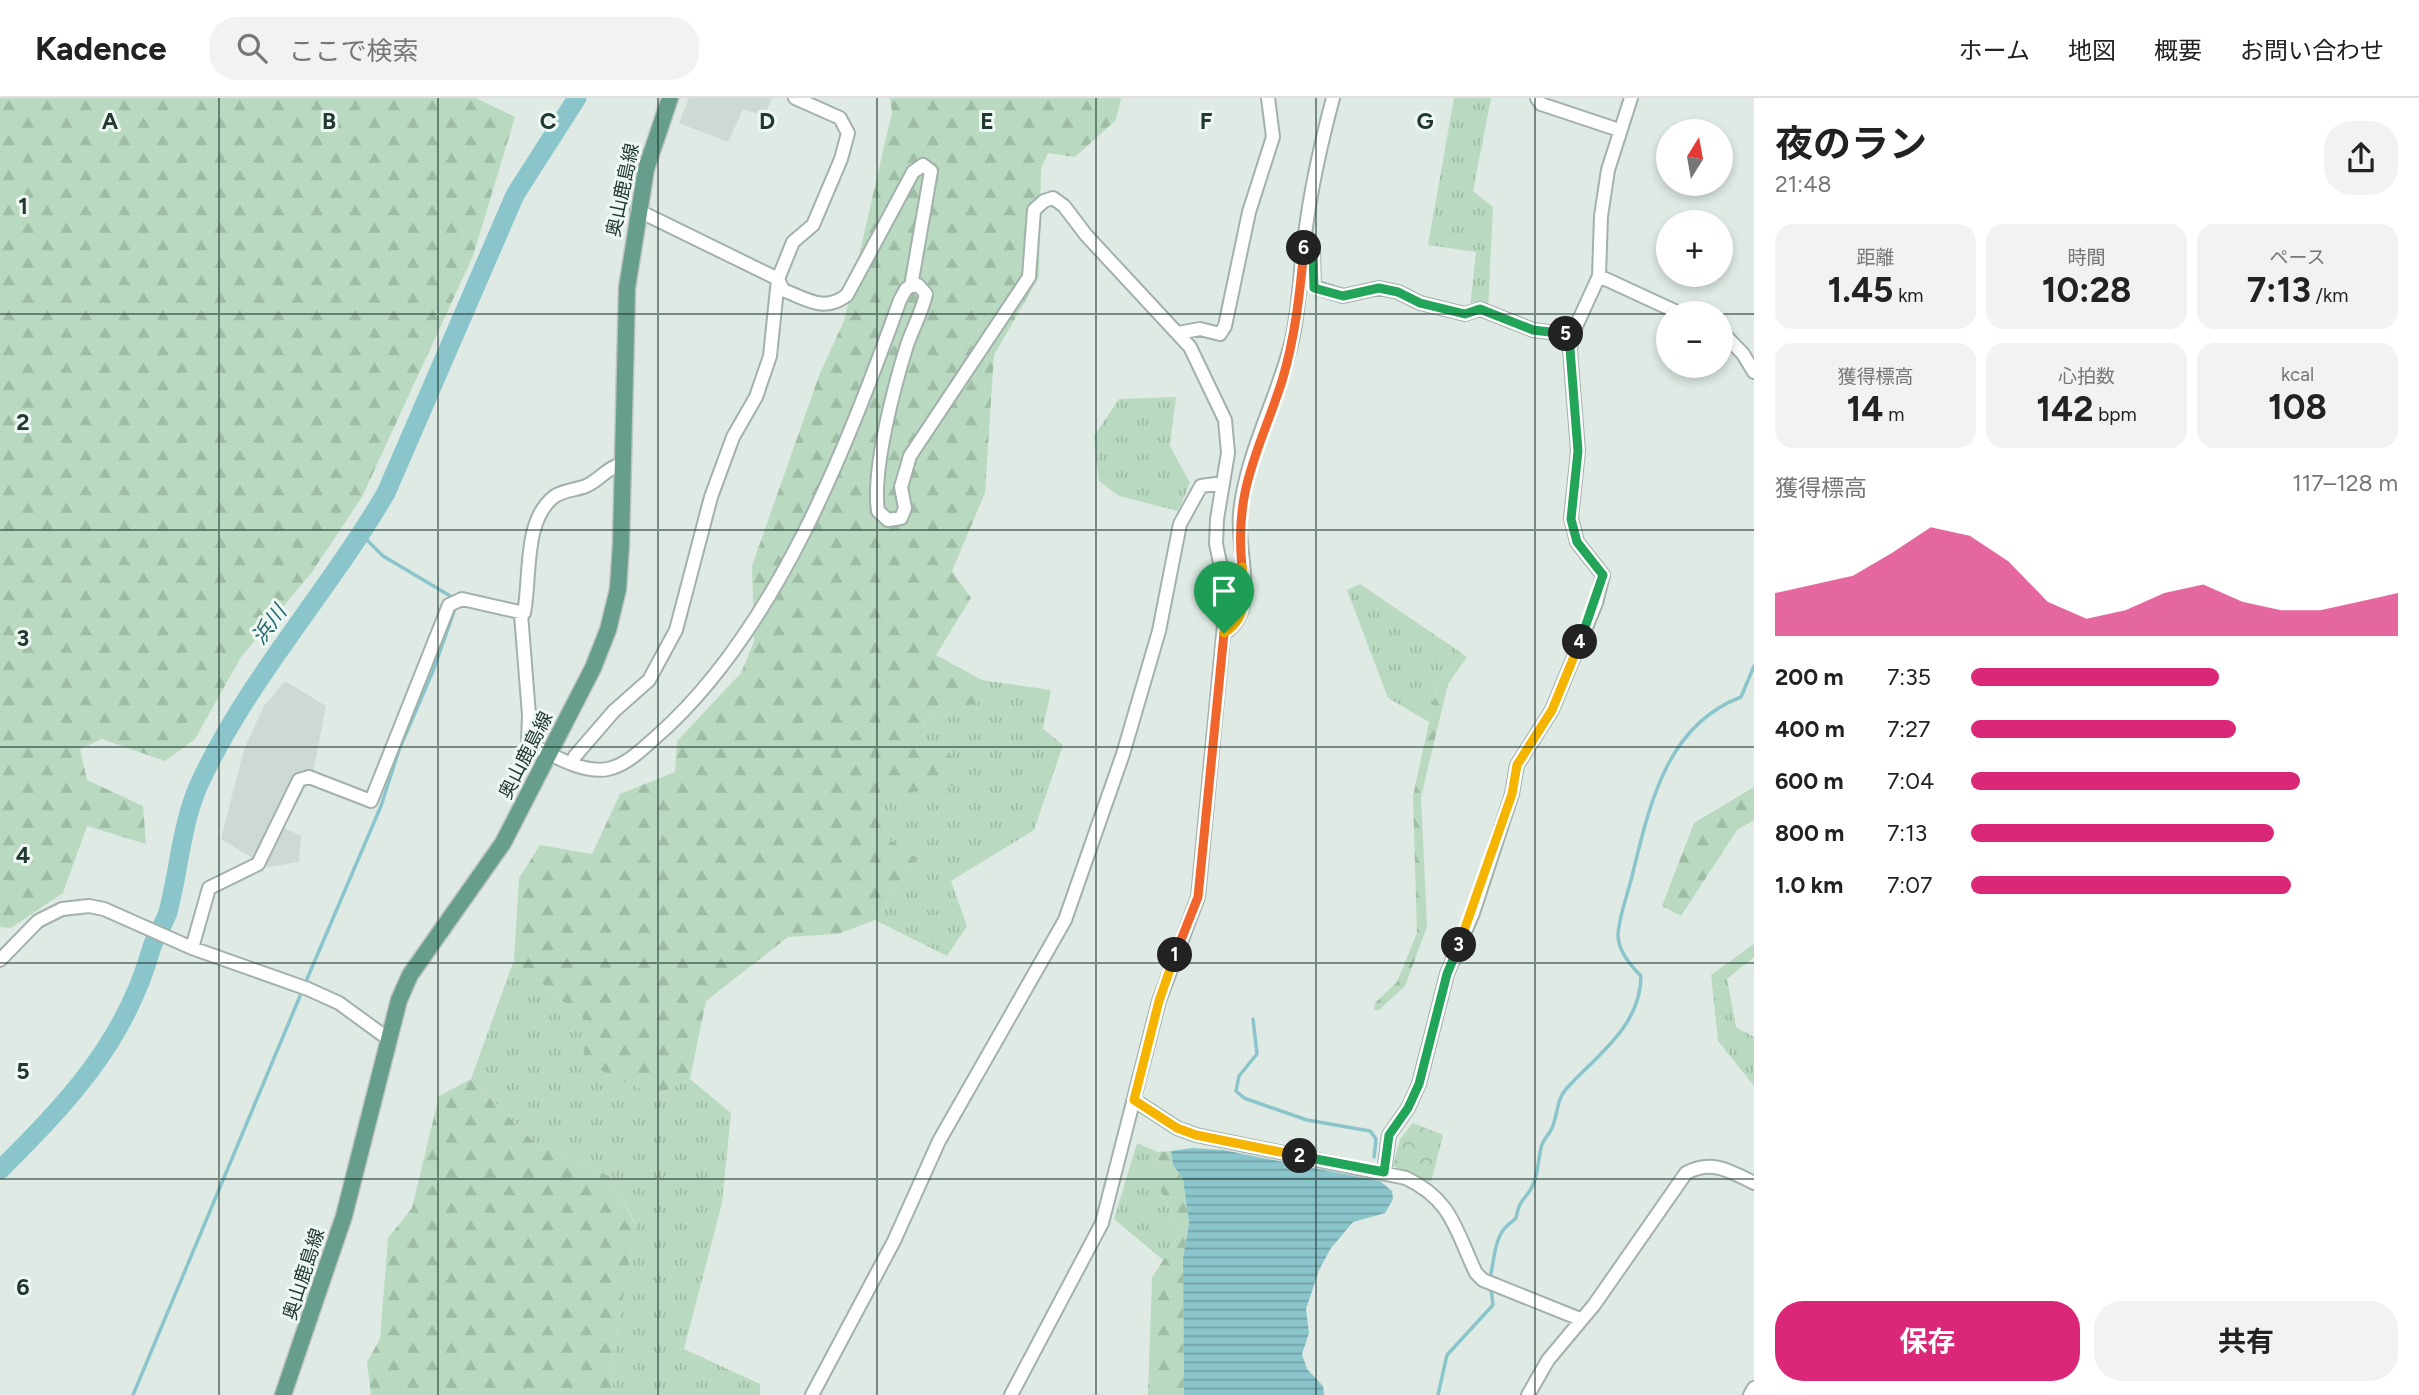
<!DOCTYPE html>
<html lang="ja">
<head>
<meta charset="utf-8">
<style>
  :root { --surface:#fff; --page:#f2f2f2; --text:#222; --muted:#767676; --line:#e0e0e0; --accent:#db2777 }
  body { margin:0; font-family:Figtree,"Noto Sans JP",sans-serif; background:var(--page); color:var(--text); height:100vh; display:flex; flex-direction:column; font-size:26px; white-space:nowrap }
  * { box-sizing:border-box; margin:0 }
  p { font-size:23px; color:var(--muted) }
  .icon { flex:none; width:38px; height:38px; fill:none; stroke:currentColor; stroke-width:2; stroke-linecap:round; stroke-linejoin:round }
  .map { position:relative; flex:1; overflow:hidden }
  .drawer { display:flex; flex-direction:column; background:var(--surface); width:665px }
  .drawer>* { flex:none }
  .needle { width:46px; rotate:11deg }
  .tools { position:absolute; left:1656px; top:21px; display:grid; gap:14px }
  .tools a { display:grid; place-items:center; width:77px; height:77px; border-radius:50%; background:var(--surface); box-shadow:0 4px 10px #0003; font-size:35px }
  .pin { position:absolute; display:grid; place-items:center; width:60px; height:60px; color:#fff; margin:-72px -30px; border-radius:50% 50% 50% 0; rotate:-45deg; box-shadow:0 0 7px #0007 }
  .pin .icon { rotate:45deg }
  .km { position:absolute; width:35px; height:35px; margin:-18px; border-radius:50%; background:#222; color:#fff; font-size:19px; line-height:35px; text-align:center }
  .round { display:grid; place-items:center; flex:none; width:74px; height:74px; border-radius:28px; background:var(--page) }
  .overview { display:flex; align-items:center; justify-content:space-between; height:119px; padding:0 21px }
  h1 { font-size:38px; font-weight:700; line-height:52px }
  .stats { display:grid; grid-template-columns:repeat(3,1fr); gap:10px; height:119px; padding:7px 21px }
  .stats div { display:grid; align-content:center; border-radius:18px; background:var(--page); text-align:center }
  .stats b { font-size:35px; font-weight:700 }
  .stats small { font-size:19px; font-weight:400 }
  .stats p { font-size:19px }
  .chart { height:196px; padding:14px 21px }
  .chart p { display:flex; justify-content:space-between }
  .chart svg { width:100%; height:126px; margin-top:7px; fill:var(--accent); opacity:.7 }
  .cta { display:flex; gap:14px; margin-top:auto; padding:14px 21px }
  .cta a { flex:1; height:80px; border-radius:28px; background:var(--accent); color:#fff; font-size:28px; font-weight:700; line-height:80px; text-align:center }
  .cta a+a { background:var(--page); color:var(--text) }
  ul { padding:0 21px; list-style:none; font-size:23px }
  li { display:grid; grid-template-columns:112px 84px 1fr; align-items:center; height:52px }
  li i { height:18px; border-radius:9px; background:var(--accent) }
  header { display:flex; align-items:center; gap:42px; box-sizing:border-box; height:98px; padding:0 35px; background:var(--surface); border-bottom:2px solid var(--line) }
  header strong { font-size:33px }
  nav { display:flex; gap:38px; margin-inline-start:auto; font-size:24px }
  .search { width:490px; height:63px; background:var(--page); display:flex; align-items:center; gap:18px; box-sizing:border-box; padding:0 24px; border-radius:28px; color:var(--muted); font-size:26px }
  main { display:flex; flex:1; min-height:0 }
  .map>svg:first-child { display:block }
</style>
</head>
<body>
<header>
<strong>Kadence</strong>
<div class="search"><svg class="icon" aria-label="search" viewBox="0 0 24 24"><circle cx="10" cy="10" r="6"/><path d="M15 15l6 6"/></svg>ここで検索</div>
<nav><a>ホーム</a><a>地図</a><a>概要</a><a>お問い合わせ</a></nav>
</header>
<main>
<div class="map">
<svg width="1754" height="1297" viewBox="0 0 1754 1297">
  <defs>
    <pattern id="grass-tufts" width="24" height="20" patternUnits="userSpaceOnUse" patternTransform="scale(1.75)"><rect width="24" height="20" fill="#b9dac0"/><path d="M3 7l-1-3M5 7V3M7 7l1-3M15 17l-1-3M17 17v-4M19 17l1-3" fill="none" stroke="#9fbca5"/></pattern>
    <pattern id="forest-firs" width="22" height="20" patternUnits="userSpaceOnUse" patternTransform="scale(1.75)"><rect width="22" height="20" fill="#b9dac0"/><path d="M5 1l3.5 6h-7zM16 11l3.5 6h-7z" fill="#9fbca5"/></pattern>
    <pattern id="park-crowns" width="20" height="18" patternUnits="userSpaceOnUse" patternTransform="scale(1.75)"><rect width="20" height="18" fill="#b9dac0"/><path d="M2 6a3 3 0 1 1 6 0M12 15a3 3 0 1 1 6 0" fill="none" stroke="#9fbca5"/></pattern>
    <pattern id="water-rules" width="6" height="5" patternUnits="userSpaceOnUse" patternTransform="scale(1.75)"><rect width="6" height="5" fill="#8ac5cc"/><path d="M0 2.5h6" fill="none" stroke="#70a1a6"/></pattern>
  </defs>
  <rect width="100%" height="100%" fill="#dfeae4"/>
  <!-- built -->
  <path fill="#ced9d3" d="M 689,0 L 772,0 L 764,18 L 743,11 L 728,44 L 679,25 Z
    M 285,583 L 326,608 L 313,675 L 284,730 L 301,738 L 299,764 L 267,769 L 221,741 L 244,651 L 264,608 Z"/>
  <!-- grass -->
  <path fill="url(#grass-tufts)" d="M 1454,0 L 1491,0 L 1473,93 L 1493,109 L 1488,212 L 1470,210 L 1476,154 L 1428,147 Z
    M 1176,299 L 1170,348 L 1190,385 L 1178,413 L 1119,398 L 1099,383 L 1094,338 L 1119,301 Z
    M 1360,486 L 1463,556 L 1438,583 L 1429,624 L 1388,600 L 1347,492 Z
    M 982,582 L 1051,592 L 1043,631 L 1063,647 L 1034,732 L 951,783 L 967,828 L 947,858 L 875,822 L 917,760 L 880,736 L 886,698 L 926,646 L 923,624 L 989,600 Z
    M 1754,846 L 1754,859 L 1727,881 L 1736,929 L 1754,939 L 1754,988 L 1718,943 L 1711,877 Z
    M 514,862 L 583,920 L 655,998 L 690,981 L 731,1015 L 722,1105 L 684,1251 L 760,1286 L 760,1297 L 615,1297 L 610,1274 L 636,1126 L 609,1078 L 537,1047 L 471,981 Z
    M 1137,1045 L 1158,1054 L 1159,1089 L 1180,1135 L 1163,1162 L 1114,1121 Z"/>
  <!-- forest -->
  <path fill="url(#forest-firs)" d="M 0,0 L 476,0 L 515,19 L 473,158 L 362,399 L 312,474 L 241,559 L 195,641 L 165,663 L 102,641 L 80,651 L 87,682 L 143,708 L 146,746 L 87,728 L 63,795 L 11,830 L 0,829 Z
    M 890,0 L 1121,0 L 1116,22 L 1075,59 L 1048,55 L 1041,71 L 1039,179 L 994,257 L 985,395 L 952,473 L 971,500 L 936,557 L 982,582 L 990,600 L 923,624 L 926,646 L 956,661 L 955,687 L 886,698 L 881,736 L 917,760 L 875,822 L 838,836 L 788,839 L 706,903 L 690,981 L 655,998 L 584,964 L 583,920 L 514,862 L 519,780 L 540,747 L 592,756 L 620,696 L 675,674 L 677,643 L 741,575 L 754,544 L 752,468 L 820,275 L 844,223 L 892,14 Z
    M 1463,556 L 1467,559 L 1448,586 L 1421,699 L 1427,829 L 1405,888 L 1379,912 L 1374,912 L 1375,905 L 1397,884 L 1417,835 L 1413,698 L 1438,583 Z
    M 1754,689 L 1754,722 L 1737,732 L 1681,818 L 1662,808 L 1694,725 Z
    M 471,981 L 537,1047 L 609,1078 L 636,1127 L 610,1274 L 615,1297 L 371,1297 L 367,1264 L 380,1241 L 388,1140 L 412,1110 L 439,998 Z
    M 1171,1053 L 1173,1067 L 1183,1081 L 1189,1125 L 1183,1160 L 1184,1297 L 1148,1297 L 1152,1180 L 1180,1135 L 1159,1089 L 1158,1054 Z"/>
  <!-- park -->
  <path fill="url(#park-crowns)" d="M 1413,1025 L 1443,1037 L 1431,1084 L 1393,1068 L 1400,1041 Z"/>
  <!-- water -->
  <path fill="url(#water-rules)" d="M 1192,1050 L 1223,1052 L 1380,1083 L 1392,1093 L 1393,1101 L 1385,1115 L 1353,1124 L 1331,1150 L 1319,1172 L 1306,1211 L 1309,1235 L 1302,1256 L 1307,1271 L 1323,1288 L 1324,1297 L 1184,1297 L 1183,1160 L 1189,1125 L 1183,1081 L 1173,1067 L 1171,1053 Z"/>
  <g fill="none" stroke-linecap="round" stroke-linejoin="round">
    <!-- stream -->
    <path stroke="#8ac5cc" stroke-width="3.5" d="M 307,881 L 381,708 L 399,652 L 433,573 L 456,508 L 452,499 L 383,458 L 362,437
      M 1253,921 L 1257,956 L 1239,978 L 1236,993 L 1244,1000 L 1307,1022 L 1370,1033 L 1376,1041 L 1374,1059
      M 1490,1180 C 1494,1164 1494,1144 1504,1131 C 1507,1127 1512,1124 1516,1120 C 1520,1099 1526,1102 1533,1087 C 1538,1076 1538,1062 1541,1050 C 1542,1043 1548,1038 1551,1032 C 1558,1019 1556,1002 1566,991 C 1596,958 1641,928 1641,878 C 1631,868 1618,852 1618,837 C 1619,817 1629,793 1633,774 C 1650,705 1667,627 1741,599 L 1754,568
      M 133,1297 L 300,898
      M 1438,1297 L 1447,1257 L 1493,1207 L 1491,1191"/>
    <!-- river -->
    <path stroke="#8ac5cc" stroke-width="19" d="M 0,1072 C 67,1005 124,946 151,852 C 154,839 164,827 168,814 C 180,769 181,723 202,680 C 252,576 328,494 386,395 L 515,97 L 577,0"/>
    <defs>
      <path id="minor" d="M 1537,0 L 1541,6 L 1619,32
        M 1304,139 L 1313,152 L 1314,189 L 1343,198 L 1379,190 L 1398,194 L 1420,205 L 1465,216 L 1480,211 L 1533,232 L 1572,237
        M 1599,178 L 1679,215
        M 911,188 L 918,187 L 926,196 C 922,214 913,230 907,247 C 894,289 872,371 878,413 L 888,422 L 901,420 L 905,410 L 901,389 L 910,358 L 1029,179 L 1034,112 L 1044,103 L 1053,100 L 1064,108 L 1086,137 L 1190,249 L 1225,322 L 1228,355 L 1217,421 L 1216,446 L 1227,497 L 1198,799 L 1159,903 L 1102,1125 L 1011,1297
        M 1720,232 L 1743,256 L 1754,274
        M 1178,235 L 1200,231 L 1220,236 L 1225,228 L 1249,114 L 1273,39 L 1268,0
        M 521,516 L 529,617 L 528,645 C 551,656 582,676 608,671 C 627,667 642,651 656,639 C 775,535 848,348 900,202 L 906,191 L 911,188 L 931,73 L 923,67 L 913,74 L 847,197 C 824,215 807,201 783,192 L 778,181 L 637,112
        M 1224,535 C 1261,513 1236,452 1240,415 C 1246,355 1278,300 1292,242 C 1300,207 1300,171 1305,136 C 1311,90 1321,45 1333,0
        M 573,664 L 575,658 L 614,613 L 649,582 L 676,532 L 711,399 L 733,339 L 756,299 L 770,258 L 778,181 L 793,144 L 813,127 L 841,61 L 848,35 L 840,20 L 795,0
        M 192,850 L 209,790 L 258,766 L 299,682 L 309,679 L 371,703 L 449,507 L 462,501 L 524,515 C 531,479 523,421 555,398 C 564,392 576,392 586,388 C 600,382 606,370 622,366
        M 0,862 L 38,823 L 62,811 L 89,808 L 104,811 L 192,850 L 308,891 L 339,905 L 387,940
        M 1134,1002 L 1177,1030 L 1196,1037 L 1406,1080 C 1452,1102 1455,1131 1476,1175 L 1483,1182 L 1580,1221
        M 1384,1074 L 1389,1037 L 1408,1010 L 1419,986 L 1447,876 L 1473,815 L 1512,696 L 1517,667 L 1552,612 L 1596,505 L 1603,477 L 1577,444 L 1571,420 L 1578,353 L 1570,252 L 1572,237 L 1599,178 L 1601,118 L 1608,72 L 1631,0
        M 812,1297 L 894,1143 L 939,1043 L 1065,822 L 1123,656 L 1159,533 L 1180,426 L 1201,388 L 1223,385
        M 1528,1297 L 1548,1262 L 1594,1207 L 1686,1075 C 1712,1061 1730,1073 1754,1085
        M 1750,1297 L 1754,1290"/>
      <path id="major" d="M 283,1297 L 344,1118 L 399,902 L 410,877 L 503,745 L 593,570 L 608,532 L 618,491 L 621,446 L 627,190 L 646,71 L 670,0"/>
    </defs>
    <!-- minor casing -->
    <use href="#minor" stroke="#a2b1ab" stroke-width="16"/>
    <!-- major casing -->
    <use href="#major" stroke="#bcc4c1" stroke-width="19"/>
    <!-- minor -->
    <use href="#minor" stroke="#fff" stroke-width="12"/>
    <!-- major -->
    <use href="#major" stroke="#669d8c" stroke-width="16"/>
  </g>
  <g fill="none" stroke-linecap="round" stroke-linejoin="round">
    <defs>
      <path id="split-1" d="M 1175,857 L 1198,799 L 1224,535"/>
      <path id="split-2" d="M 1175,857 L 1159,903 L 1134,1002 L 1177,1030 L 1196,1037 L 1300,1058"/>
      <path id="split-3" d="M 1300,1058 L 1384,1074 L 1389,1037 L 1408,1010 L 1419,986 L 1447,876 L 1459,847"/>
      <path id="split-4" d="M 1459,847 L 1512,696 L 1517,667 L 1552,612 L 1580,544"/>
      <path id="split-5" d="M 1566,236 L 1572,237 L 1570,251 L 1578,353 L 1571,421 L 1577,444 L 1603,477 L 1580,544"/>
      <path id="split-6" d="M 1304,150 L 1304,139 L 1313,152 L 1314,190 L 1343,198 L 1379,190 L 1398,194 L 1420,205 L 1465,216 L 1480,211 L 1533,232 L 1566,236"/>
      <path id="split-7" d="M 1242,469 C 1234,390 1259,354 1282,283 C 1295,240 1300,195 1304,150"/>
      <path id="split-8" d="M 1224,535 C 1249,520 1244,495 1242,469"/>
    </defs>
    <!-- split-1 casing -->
    <use href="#split-1" stroke="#fff" stroke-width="14"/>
    <!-- split-2 casing -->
    <use href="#split-2" stroke="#fff" stroke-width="14"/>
    <!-- split-3 casing -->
    <use href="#split-3" stroke="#fff" stroke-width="14"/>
    <!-- split-4 casing -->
    <use href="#split-4" stroke="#fff" stroke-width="14"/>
    <!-- split-5 casing -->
    <use href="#split-5" stroke="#fff" stroke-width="14"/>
    <!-- split-6 casing -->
    <use href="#split-6" stroke="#fff" stroke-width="14"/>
    <!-- split-7 casing -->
    <use href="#split-7" stroke="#fff" stroke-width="14"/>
    <!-- split-8 casing -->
    <use href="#split-8" stroke="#fff" stroke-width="14"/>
    <!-- split-1 -->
    <use href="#split-1" stroke="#f0652b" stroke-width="9"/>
    <!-- split-2 -->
    <use href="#split-2" stroke="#f5b400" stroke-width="9"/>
    <!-- split-3 -->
    <use href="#split-3" stroke="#22a559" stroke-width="9"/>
    <!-- split-4 -->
    <use href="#split-4" stroke="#f5b400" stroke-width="9"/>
    <!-- split-5 -->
    <use href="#split-5" stroke="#22a559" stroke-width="9"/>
    <!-- split-6 -->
    <use href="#split-6" stroke="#22a559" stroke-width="9"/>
    <!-- split-7 -->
    <use href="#split-7" stroke="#f0652b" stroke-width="9"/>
    <!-- split-8 -->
    <use href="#split-8" stroke="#f5b400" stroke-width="9"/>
  </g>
  <!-- grid -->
  <path fill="none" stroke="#213931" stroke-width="2" stroke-opacity="0.55" d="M 219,0 L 219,1297M 438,0 L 438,1297M 658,0 L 658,1297M 877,0 L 877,1297M 1096,0 L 1096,1297M 1316,0 L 1316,1297M 1535,0 L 1535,1297M 0,216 L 1668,216M 1720,216 L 1754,216M 0,432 L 1754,432M 0,649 L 1754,649M 0,865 L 1754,865M 0,1081 L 1754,1081"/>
  <g text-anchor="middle" stroke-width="6" stroke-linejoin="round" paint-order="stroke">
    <!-- street labels -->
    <g font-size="19" fill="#213931" stroke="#eff7f3">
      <text transform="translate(622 92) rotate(-78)" y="7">奥山鹿島線</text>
      <text transform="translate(525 657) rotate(-63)" y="7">奥山鹿島線</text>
      <text transform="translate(303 1176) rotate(-72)" y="7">奥山鹿島線</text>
    </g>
    <!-- water labels -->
    <g font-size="21" font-style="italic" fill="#1f6771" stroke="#eff7f3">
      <text transform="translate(269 527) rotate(-54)" y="7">浜川</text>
    </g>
  </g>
  <g font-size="23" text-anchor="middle" font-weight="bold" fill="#213931" stroke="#eff7f3" stroke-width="6" stroke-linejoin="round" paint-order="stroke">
    <text x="110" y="31">A</text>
    <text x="329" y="31">B</text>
    <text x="548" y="31">C</text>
    <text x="767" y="31">D</text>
    <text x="987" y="31">E</text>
    <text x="1206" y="31">F</text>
    <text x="1425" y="31">G</text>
    <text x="23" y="116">1</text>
    <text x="23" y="332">2</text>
    <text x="23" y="548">3</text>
    <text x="23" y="765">4</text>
    <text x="23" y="981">5</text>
    <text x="23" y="1197">6</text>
  </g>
</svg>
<div class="tools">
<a><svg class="needle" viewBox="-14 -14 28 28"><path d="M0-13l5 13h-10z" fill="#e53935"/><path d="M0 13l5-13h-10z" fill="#767676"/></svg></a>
<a>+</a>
<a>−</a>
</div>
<div class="pin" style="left:1224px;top:535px;background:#1e9e55"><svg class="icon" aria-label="arrive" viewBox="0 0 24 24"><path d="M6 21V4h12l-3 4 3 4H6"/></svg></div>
<b class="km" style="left:1175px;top:857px">1</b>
<b class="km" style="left:1300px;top:1058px">2</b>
<b class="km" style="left:1459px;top:847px">3</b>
<b class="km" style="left:1580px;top:544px">4</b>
<b class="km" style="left:1566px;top:236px">5</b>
<b class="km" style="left:1304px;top:150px">6</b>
</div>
<section class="drawer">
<div class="overview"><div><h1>夜のラン</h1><p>21:48</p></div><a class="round"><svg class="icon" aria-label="share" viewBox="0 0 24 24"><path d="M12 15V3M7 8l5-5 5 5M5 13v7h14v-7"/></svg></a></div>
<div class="stats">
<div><p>距離</p><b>1.45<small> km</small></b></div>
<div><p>時間</p><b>10:28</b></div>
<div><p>ペース</p><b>7:13<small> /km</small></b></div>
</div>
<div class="stats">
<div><p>獲得標高</p><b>14<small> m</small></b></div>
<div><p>心拍数</p><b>142<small> bpm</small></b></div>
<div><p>kcal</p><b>108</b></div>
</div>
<div class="chart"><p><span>獲得標高</span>117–128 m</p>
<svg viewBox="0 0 160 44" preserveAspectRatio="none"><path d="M0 44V29L10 26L20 23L30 15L40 6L50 9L60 18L70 32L80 38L90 35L100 29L110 26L120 32L130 35L140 35L150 32L160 29V44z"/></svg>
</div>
<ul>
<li><b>200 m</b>7:35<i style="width:58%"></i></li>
<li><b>400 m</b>7:27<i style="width:62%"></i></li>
<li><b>600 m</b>7:04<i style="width:77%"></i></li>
<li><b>800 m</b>7:13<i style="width:71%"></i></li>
<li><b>1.0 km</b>7:07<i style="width:75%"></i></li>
</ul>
<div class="cta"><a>保存</a><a>共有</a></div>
</section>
</main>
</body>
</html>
